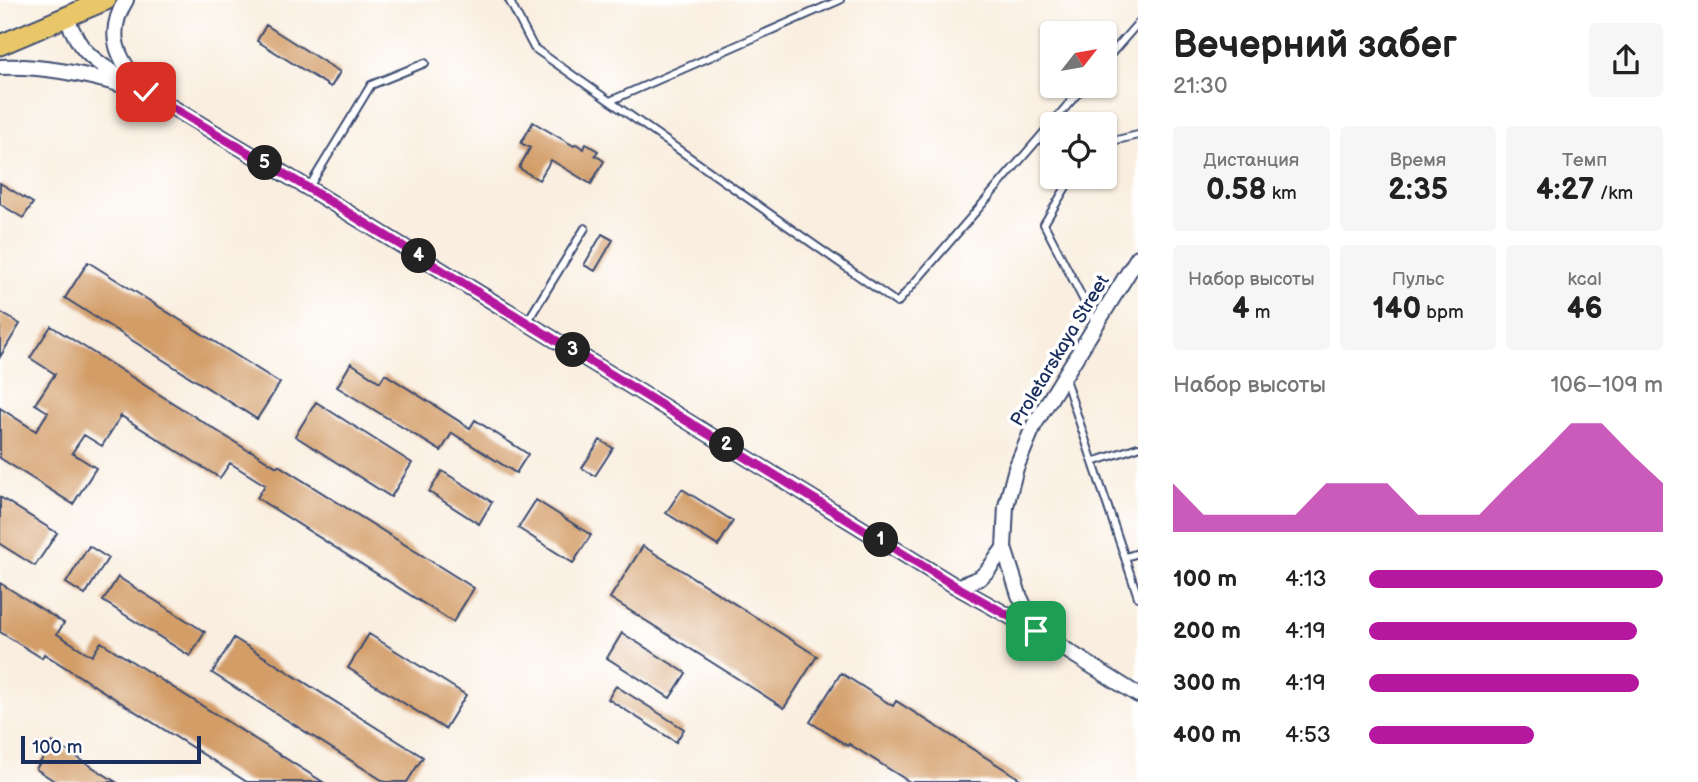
<!DOCTYPE html>
<html lang="ru">
<head>
<meta charset="utf-8">
<style>
  :root { --surface:#fff; --page:#f6f6f6; --text:#222; --muted:#767676; --accent:#b5179e }
  body { margin:0; font-family:"Balsamiq Sans",sans-serif; background:var(--page); color:var(--text); height:100vh; display:flex; flex-direction:column; font-size:26px; white-space:nowrap }
  * { box-sizing:border-box; margin:0 }
  p { font-size:23px; color:var(--muted) }
  .icon { flex:none; width:38px; height:38px; fill:none; stroke:currentColor; stroke-width:2; stroke-linecap:round; stroke-linejoin:round }
  .map { position:relative; flex:1; overflow:hidden }
  .panel { display:flex; flex-direction:column; background:var(--surface); width:560px }
  .panel>* { flex:none }
  .needle { width:46px; rotate:59deg }
  .controls { position:absolute; left:1040px; top:21px; display:grid; gap:14px }
  .controls a { display:grid; place-items:center; width:77px; height:77px; border-radius:7px; background:var(--surface); box-shadow:0 2px 5px #0004; font-size:35px }
  .scale { position:absolute; left:21px; bottom:18px; width:180px; box-sizing:border-box; padding-left:7px; border:4px solid #1b2f5e; border-top:0; font-size:19px; line-height:24px; white-space:nowrap; color:#1b2f5e; -webkit-text-stroke:5px #fff; paint-order:stroke }
  .pin { position:absolute; display:grid; place-items:center; width:60px; height:60px; color:#fff; margin:-30px; border-radius:14px; box-shadow:0 4px 10px #0006 }
  .km { position:absolute; width:35px; height:35px; margin:-18px; border-radius:50%; background:#222; color:#fff; font-size:19px; line-height:35px; text-align:center }
  .round { display:grid; place-items:center; flex:none; width:74px; height:74px; border-radius:7px; background:var(--page) }
  .head { display:flex; align-items:center; justify-content:space-between; height:119px; padding:0 35px }
  h1 { font-size:38px; font-weight:700; line-height:52px }
  .metrics { display:grid; grid-template-columns:repeat(3,1fr); gap:10px; height:119px; padding:7px 35px }
  .metrics div { display:grid; align-content:center; border-radius:7px; background:var(--page); text-align:center }
  .metrics b { font-size:30px; font-weight:700 }
  .metrics small { font-size:19px; font-weight:400 }
  .metrics p { font-size:19px }
  .chart { height:196px; padding:14px 35px }
  .chart p { display:flex; justify-content:space-between }
  .chart svg { width:100%; height:126px; margin-top:7px; fill:var(--accent); opacity:.7 }
  ul { padding:0 35px; list-style:none; font-size:23px }
  li { display:grid; grid-template-columns:112px 84px 1fr; align-items:center; height:52px }
  li i { height:18px; border-radius:9px; background:var(--accent) }
  main { display:flex; flex:1; min-height:0 }
  .map>svg:first-child { display:block }
</style>
</head>
<body>
<main>
<div class="map">
<svg width="1138" height="782" viewBox="0 0 1138 782">
  <rect width="100%" height="100%" fill="#fff"/>
  <filter id="ink" filterUnits="userSpaceOnUse"><feTurbulence type="fractalNoise" baseFrequency=".0143" numOctaves="2"/><feDisplacementMap in="SourceGraphic" scale="14" xChannelSelector="R" yChannelSelector="G"/><feConvolveMatrix kernelMatrix="1 2 1 2 8 2 1 2 1" color-interpolation-filters="sRGB"/></filter>
  <filter id="wash" filterUnits="userSpaceOnUse"><feTurbulence type="fractalNoise" baseFrequency=".00686" numOctaves="4" result="noise"/><feDisplacementMap in="SourceGraphic" scale="28" xChannelSelector="R" yChannelSelector="G"/><feGaussianBlur stdDeviation="1.57" result="paint"/><feColorMatrix in="noise" values="0 0 0 0 0 0 0 0 0 0 0 0 0 0 0 0 0 1.4 0 .05"/><feComposite in="paint" operator="in"/></filter>
  <g filter="url(#wash)">
    <rect width="100%" height="100%" fill="#f9eedf"/>
    <g id="blocks">
      <!-- building -->
      <path fill="#d39d67" d="M 266,25 L 340,72 L 331,87 L 257,41 Z
        M 533,122 L 574,146 L 576,144 L 584,149 L 586,144 L 598,151 L 595,155 L 604,161 L 591,184 L 551,160 L 539,180 L 519,168 L 530,148 L 521,143 Z
        M 0,183 L 33,203 L 23,218 L 0,204 Z
        M 602,234 L 613,240 L 595,271 L 584,265 Z
        M 88,262 L 280,383 L 257,419 L 65,298 Z
        M 0,312 L 20,324 L 0,357 Z
        M 51,326 L 249,451 L 250,450 L 277,467 L 278,465 L 474,588 L 453,622 L 257,498 L 265,485 L 230,463 L 220,478 L 121,416 L 102,446 L 84,435 L 72,453 L 96,468 L 73,504 L 0,458 L 0,408 L 36,431 L 48,412 L 35,404 L 55,374 L 30,358 Z
        M 351,363 L 380,382 L 385,374 L 470,428 L 475,420 L 528,454 L 516,473 L 452,433 L 441,451 L 337,387 Z
        M 316,402 L 412,463 L 391,497 L 295,436 Z
        M 600,440 L 613,448 L 595,476 L 582,468 Z
        M 442,471 L 492,502 L 479,524 L 429,492 Z
        M 682,489 L 733,521 L 718,546 L 666,513 Z
        M 0,497 L 57,533 L 35,566 L 0,544 Z
        M 536,500 L 591,535 L 573,563 L 518,528 Z
        M 89,546 L 108,558 L 85,595 L 66,583 Z
        M 643,546 L 817,656 L 784,708 L 610,598 Z
        M 118,577 L 205,632 L 190,656 L 103,601 Z
        M 0,583 L 64,623 L 57,634 L 92,656 L 101,642 L 323,782 L 247,782 L 44,654 L 42,658 L 0,632 Z
        M 622,633 L 686,673 L 670,698 L 607,658 Z
        M 369,634 L 466,695 L 445,729 L 348,668 Z
        M 234,638 L 423,757 L 407,782 L 385,782 L 212,673 Z
        M 841,673 L 893,706 L 896,701 L 1025,782 L 910,782 L 849,744 L 848,746 L 810,722 Z
        M 616,686 L 684,729 L 676,742 L 608,699 Z
        M 53,742 L 116,782 L 56,782 L 36,769 Z"/>
    </g>
  </g>
  <g filter="url(#ink)">
    <use href="#blocks" fill-opacity="0" stroke="#3c4c71" stroke-width="2"/>
    <g fill="none" stroke-linecap="round" stroke-linejoin="round">
      <defs>
        <path id="service" d="M 509,0 L 534,48 L 897,303 L 1084,86
          M 1104,62 L 1138,23
          M 610,101 L 840,0
          M 1104,143 L 1138,135
          M 1072,177 L 1044,224 L 1095,322
          M 309,187 L 371,85 L 425,63
          M 527,322 L 585,228
          M 1065,379 L 1138,597
          M 1093,462 L 1138,447
          M 1126,557 L 1138,553"/>
        <path id="tertiary" d="M 126,0 C 106,32 116,57 139,83
          M 66,17 C 78,43 82,52 106,68 L 308,188 L 957,587 L 1036,631 L 1138,695
          M 0,67 C 43,65 85,74 126,86
          M 1004,548 L 1019,595 L 1036,631
          M 957,587 L 980,578 L 988,570 L 1004,548 L 1006,506 L 1016,468 L 1034,425 L 1138,257"/>
        <path id="primary" d="M 0,45 L 106,0"/>
      </defs>
      <!-- service casing -->
      <use href="#service" stroke="#3c4c71" stroke-width="10"/>
      <!-- tertiary casing -->
      <use href="#tertiary" stroke="#3c4c71" stroke-width="18"/>
      <!-- primary casing -->
      <use href="#primary" stroke="#3c4c71" stroke-width="23"/>
      <!-- service -->
      <use href="#service" stroke="#fff" stroke-width="6"/>
      <!-- tertiary -->
      <use href="#tertiary" stroke="#fff" stroke-width="14"/>
      <!-- primary -->
      <use href="#primary" stroke="#e9c769" stroke-width="19"/>
    </g>
  </g>
  <g fill="none" stroke-linecap="round" stroke-linejoin="round" filter="url(#ink)">
    <defs>
      <path id="route" d="M 146,92 L 308,188 L 957,587 L 1036,631"/>
    </defs>
    <!-- route casing -->
    <use href="#route" stroke="#fff" stroke-width="14"/>
    <!-- route -->
    <use href="#route" stroke="#b5179e" stroke-width="9"/>
  </g>
  <g text-anchor="middle" stroke-width="7" stroke-linejoin="round" paint-order="stroke">
    <!-- street labels -->
    <g font-size="19" fill="#1b2f5e" stroke="#fff">
      <text transform="translate(1059 350) rotate(-59)" y="7">Proletarskaya Street</text>
    </g>
  </g>
</svg>
<div class="controls">
<a><svg class="needle" viewBox="-14 -14 28 28"><path d="M0-13l5 13h-10z" fill="#e53935"/><path d="M0 13l5-13h-10z" fill="#767676"/></svg></a>
<a><svg class="icon" aria-label="locate" viewBox="0 0 24 24"><circle cx="12" cy="12" r="6"/><path d="M12 2v4M12 18v4M2 12h4M18 12h4"/></svg></a>
</div>
<div class="scale">100 m</div>
<div class="pin" style="left:1036px;top:631px;background:#1e9e55"><svg class="icon" aria-label="arrive" viewBox="0 0 24 24"><path d="M6 21V4h12l-3 4 3 4H6"/></svg></div>
<div class="pin" style="left:146px;top:92px;background:#d93025"><svg class="icon" aria-label="check" viewBox="0 0 24 24"><path d="M5 12l5 5 9-10"/></svg></div>
<b class="km" style="left:881px;top:540px">1</b>
<b class="km" style="left:727px;top:445px">2</b>
<b class="km" style="left:573px;top:350px">3</b>
<b class="km" style="left:419px;top:256px">4</b>
<b class="km" style="left:265px;top:163px">5</b>
</div>
<section class="panel">
<div class="head"><div><h1>Вечерний забег</h1><p>21:30</p></div><a class="round"><svg class="icon" aria-label="share" viewBox="0 0 24 24"><path d="M12 15V3M7 8l5-5 5 5M5 13v7h14v-7"/></svg></a></div>
<div class="metrics">
<div><p>Дистанция</p><b>0.58<small> km</small></b></div>
<div><p>Время</p><b>2:35</b></div>
<div><p>Темп</p><b>4:27<small> /km</small></b></div>
</div>
<div class="metrics">
<div><p>Набор высоты</p><b>4<small> m</small></b></div>
<div><p>Пульс</p><b>140<small> bpm</small></b></div>
<div><p>kcal</p><b>46</b></div>
</div>
<div class="chart"><p><span>Набор высоты</span>106–109 m</p>
<svg viewBox="0 0 160 44" preserveAspectRatio="none"><path d="M0 44V27L10 38L20 38L30 38L40 38L50 27L60 27L70 27L80 38L90 38L100 38L110 27L120 17L130 6L140 6L150 17L160 27V44z"/></svg>
</div>
<ul>
<li><b>100 m</b>4:13<i style="width:100%"></i></li>
<li><b>200 m</b>4:19<i style="width:91%"></i></li>
<li><b>300 m</b>4:19<i style="width:92%"></i></li>
<li><b>400 m</b>4:53<i style="width:56%"></i></li>
</ul>
</section>
</main>
</body>
</html>
